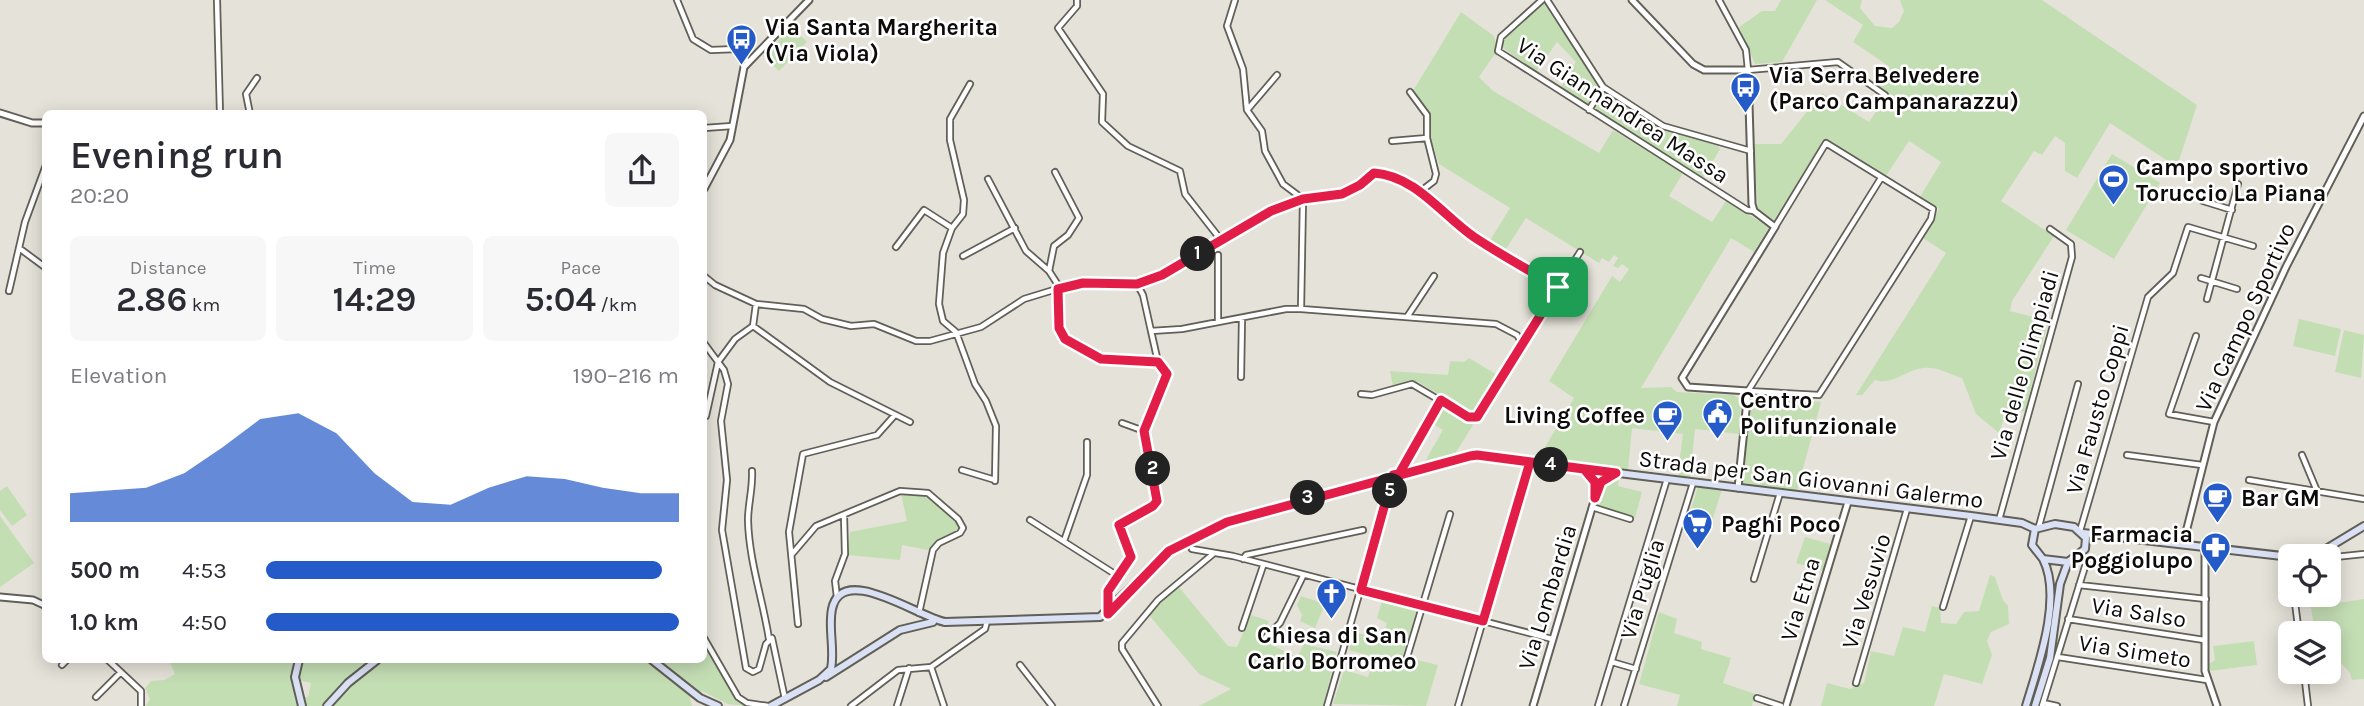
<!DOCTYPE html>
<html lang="en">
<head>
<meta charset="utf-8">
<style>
  :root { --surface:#fff; --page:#f7f7f7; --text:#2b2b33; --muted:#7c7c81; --accent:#245bc8 }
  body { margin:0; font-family:Karla,sans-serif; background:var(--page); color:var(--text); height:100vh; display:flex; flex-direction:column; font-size:26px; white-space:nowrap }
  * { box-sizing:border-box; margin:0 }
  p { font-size:23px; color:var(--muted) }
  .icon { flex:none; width:38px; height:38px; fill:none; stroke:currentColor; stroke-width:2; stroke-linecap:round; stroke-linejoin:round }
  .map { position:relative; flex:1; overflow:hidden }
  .panel { position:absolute; left:42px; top:110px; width:665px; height:553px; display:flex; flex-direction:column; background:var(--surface); border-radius:10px; box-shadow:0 4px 18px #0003 }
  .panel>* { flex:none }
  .buttons { position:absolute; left:2278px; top:544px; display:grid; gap:14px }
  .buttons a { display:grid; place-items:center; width:63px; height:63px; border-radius:10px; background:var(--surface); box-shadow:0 4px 18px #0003; font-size:35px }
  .pin { position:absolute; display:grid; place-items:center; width:60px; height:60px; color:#fff; margin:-30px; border-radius:14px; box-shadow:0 4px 10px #0006 }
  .km { position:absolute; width:35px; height:35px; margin:-18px; border-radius:50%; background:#222; color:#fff; font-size:19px; line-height:35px; text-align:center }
  .round { display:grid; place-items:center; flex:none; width:74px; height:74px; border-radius:10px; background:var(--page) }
  .headline { display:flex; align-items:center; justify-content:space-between; height:119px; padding:0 28px }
  h1 { font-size:38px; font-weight:600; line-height:52px }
  .metrics { display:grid; grid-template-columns:repeat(3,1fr); gap:10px; height:119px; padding:7px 28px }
  .metrics div { display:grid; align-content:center; border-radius:10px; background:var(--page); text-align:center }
  .metrics b { font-size:35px; font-weight:600 }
  .metrics small { font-size:19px; font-weight:400 }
  .metrics p { font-size:19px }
  .chart { height:196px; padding:14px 28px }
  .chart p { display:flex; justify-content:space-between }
  .chart svg { width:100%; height:126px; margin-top:7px; fill:var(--accent); opacity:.7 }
  ul { padding:0 28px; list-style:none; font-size:23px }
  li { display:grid; grid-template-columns:112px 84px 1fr; align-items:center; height:52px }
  li i { height:18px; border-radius:9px; background:var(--accent) }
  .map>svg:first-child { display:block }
</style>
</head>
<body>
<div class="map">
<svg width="2364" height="706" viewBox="0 0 2364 706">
  <rect width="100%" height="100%" fill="#e5e2d9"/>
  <!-- green -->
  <path fill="#c4deb4" d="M 1781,0 L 1817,0 L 1782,62 L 1755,64 L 1739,27 L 1762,11 L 1775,11 Z
    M 1825,0 L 1862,0 L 1860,8 L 1875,26 L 1892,28 L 1899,22 L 1904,11 L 1900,0 L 2042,0 L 2197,105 L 2177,167 L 2110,123 L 2077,178 L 2065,171 L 2065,143 L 2055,136 L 2042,155 L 2034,151 L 2001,201 L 2054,236 L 2012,301 L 2010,311 L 2048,321 L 2025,412 L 2008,407 L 1999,433 L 1976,414 L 1962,378 C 1950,374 1935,366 1923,368 C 1905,370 1893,386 1875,380 L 1862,395 L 1856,395 L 1946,253 L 1923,238 L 1939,209 L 1920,197 L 1941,162 L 1909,141 L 1886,176 L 1825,138 L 1774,220 L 1758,209 L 1753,144 L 1781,144 L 1822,93 L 1869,122 L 1888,94 L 1879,86 L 1890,67 L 1853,42 L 1863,25 Z
    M 1544,3 L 1599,86 L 1589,105 L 1561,87 L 1576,62 L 1557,42 L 1536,72 L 1502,47 L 1508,32 Z
    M 1461,12 L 1494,36 L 1499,56 L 1494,55 L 1479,77 L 1493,91 L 1599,153 L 1613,130 L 1683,173 L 1669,196 L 1712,222 L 1726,201 L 1769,227 L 1754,252 L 1731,238 L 1641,388 L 1671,387 L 1677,392 L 1733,395 L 1741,399 L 1739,434 L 1695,429 L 1690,477 L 1679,476 L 1678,472 L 1683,434 L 1632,428 L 1628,470 L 1538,459 L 1574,398 L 1549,381 L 1612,276 L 1620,282 L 1629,269 L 1622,264 L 1618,268 L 1613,266 L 1618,258 L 1614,255 L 1609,262 L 1602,258 L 1599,263 L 1526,218 L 1504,252 L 1489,242 L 1510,208 L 1439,164 L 1430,137 L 1431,116 L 1413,91 Z
    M 792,27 L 807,42 L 779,71 L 763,56 Z
    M 1602,92 L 1663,127 L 1718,146 L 1720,149 L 1703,178 L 1593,109 Z
    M 2112,154 L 2160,183 L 2114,259 L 2066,230 Z
    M 2299,319 L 2341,329 L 2335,356 L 2293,346 Z
    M 2344,330 L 2364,335 L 2361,378 L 2335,372 Z
    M 1469,358 L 1499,376 L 1474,415 L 1418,382 L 1393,386 L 1390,371 L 1448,375 L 1450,361 L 1464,362 Z
    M 1760,397 L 1821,402 L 1797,491 L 1742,483 L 1752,402 Z
    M 1441,404 L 1473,425 L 1453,457 L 1423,465 L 1443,430 L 1430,422 Z
    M 1619,476 L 1618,486 L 1642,492 L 1635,518 L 1596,507 L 1605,485 Z
    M 7,486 L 27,515 L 12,526 L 0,510 L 0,491 Z
    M 1698,486 L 1722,489 L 1708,534 L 1686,527 Z
    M 911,493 C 928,495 959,512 959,531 L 939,540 L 928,550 L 902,545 L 900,560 L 848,555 L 850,532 L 907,521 L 901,494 Z
    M 0,516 L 34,563 L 0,587 Z
    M 1805,537 L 1830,544 L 1823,571 L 1796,563 Z
    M 1990,575 L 1995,577 L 2003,600 L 2008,606 L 2009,624 L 1991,632 L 1987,641 L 1992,655 L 1982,684 L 1944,674 L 1934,706 L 1821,706 L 1827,683 L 1850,689 L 1864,683 L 1871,651 L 1894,656 L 1903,627 L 1925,632 L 1932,606 L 1940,608 L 1941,623 L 1956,624 L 1964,612 L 1979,611 Z
    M 1178,586 L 1228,646 L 1237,647 L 1251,615 L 1269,621 L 1262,640 L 1297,657 L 1304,644 L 1337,652 L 1323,706 L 1199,706 L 1231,689 L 1199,674 L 1148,614 Z
    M 1301,596 L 1325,604 L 1315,628 L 1300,621 L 1302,615 L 1297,605 Z
    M 1383,598 L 1418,606 L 1401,662 L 1411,663 L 1413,659 L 1438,665 L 1426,706 L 1333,704 L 1344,670 L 1368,677 L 1374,657 L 1349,650 L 1354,632 L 1382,639 L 1387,623 L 1377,618 Z
    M 2364,599 L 2364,679 L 2352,680 L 2350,673 L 2329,649 L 2329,634 L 2315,633 L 2311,607 Z
    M 1659,612 L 1677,619 L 1674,633 L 1702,642 L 1701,649 L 1731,658 L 1723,683 L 1755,694 L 1752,706 L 1677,706 L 1680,695 L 1639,684 Z
    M 2254,641 L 2257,665 L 2210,671 L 2209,664 L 2215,660 L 2213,646 Z
    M 704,643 L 736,699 L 746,706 L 728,704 L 702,691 L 690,698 L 692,706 L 331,706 L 351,684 L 384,660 L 704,660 Z
    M 169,660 L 297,660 L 290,675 L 293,677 L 295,700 L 299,706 L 146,706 L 150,699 L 145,688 L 151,681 L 164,680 L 175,674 Z
    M 302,660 L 370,660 L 347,678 L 322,706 L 305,706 L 302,697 L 308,697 L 311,683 L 298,680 Z"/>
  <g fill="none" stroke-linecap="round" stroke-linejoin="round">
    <defs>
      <path id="minor" d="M 217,0 L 220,114
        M 677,0 L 693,39 L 711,50 L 737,49 L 748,62
        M 1077,0 L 1077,6 L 1058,28 L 1103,94 L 1102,122 L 1128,146 L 1180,171 L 1185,194 L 1221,240
        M 1235,0 L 1227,26 L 1243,69 L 1247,110 L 1262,131 L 1265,151 L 1283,184 L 1303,199 L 1301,309
        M 1542,0 L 1501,37 L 1498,51 L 1747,210 L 1754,211
        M 1547,0 L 1603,87 L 1663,126 L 1751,151
        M 1719,0 L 1746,50 L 1748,70 L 1838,62 L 1885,95
        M 970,84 L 950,119 L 950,140 L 964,200 L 963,214 L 952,228 L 943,253 L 939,304 L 943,321 L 956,332 L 975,384 L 986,401 L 996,426 L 995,481
        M 1410,92 L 1427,115 L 1427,138 L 1436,174 L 1434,181 L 1421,191
        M 1248,109 L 1277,75
        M 1589,110 L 1603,87
        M 250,114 L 246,94 L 257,78
        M 704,128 L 732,126
        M 1392,141 L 1427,138
        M 988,179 L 1026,251 L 1049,271 L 1060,288
        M 2203,201 L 2232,210
        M 1775,227 L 1826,143 L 1933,209 L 1931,219 L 1819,395 L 1748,391 L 1881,178
        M 896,247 L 924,210 L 952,228
        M 19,248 L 46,268
        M 1218,255 L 1218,322
        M 963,256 L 1015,228
        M 1049,271 L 1054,246 L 1068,235 L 1079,218 L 1055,172
        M 704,276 L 715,285 L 756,304 L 804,309 L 822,319 L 851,326 L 874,324 L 916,341 L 930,341 L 981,327 L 1024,299 L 1060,288 L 1083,283 L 1137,284 L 1162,275 L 1271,211 L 1303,199 L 1342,194 L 1374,173 C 1416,177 1442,214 1474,237 C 1501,255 1530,271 1558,287
        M 2201,278 L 2237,289
        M 1137,284 L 1143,295 L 1151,331
        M 1058,289 L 1059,328 L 1065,339 L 1101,360 L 1158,362
        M 9,291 L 25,222 L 46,165
        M 2207,299 L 2238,184
        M 756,304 L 753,326 L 735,339 L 718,362 L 724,370 L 728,384 L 721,421 L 727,480 L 722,530 L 746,668 L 753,672 L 759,669 L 766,644 L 772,638 L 785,699
        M 1407,317 L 1434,276
        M 753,326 L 830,382 L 910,422
        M 2196,336 L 2169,414 L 2214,422
        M 704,343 L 718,362 L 706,416
        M 1241,377 L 1242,318
        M 1361,394 L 1372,395 L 1412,384 L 1468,417 L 1477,417 L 1580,252
        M 1122,423 L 1144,431
        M 2127,455 L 2202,465
        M 2302,455 L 2317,491
        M 962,470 L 995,480
        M 752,471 C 753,488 748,504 748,520 C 749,561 763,600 769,639
        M 1399,474 L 1441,400
        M 2249,480 L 2364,499
        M 1592,507 L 1630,519
        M 1030,520 L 1118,576
        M 1999,520 L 2072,257 L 2071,244 L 2050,229
        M 2039,526 L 2078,384
        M 2080,531 L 2148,297 L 2173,273 L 2188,227 L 2253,246
        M 1064,541 L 1087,475 L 1087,442
        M 1192,549 L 1233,556 L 1552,639
        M 2326,549 L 2335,557 L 2364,554
        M 793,553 L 816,526 L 900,491 L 928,493 L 958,519 L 963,528 L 960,533 L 939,543 L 933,550 L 919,613
        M 2289,557 L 2291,569
        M 1243,559 L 1246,555 L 1363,530
        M 1754,579 L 1780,493
        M 2079,585 L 2206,599
        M 2294,595 L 2299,634
        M 837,597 L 835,581 L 845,554 L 844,515
        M 1943,607 L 1971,516
        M 1106,610 L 1110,585 L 1131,557 L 1119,525 L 1153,506 L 1157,501 L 1144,431 L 1167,374 L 1158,362 L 1151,331 L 1182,329 L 1286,309 L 1301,309 L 1496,324 L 1517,335 L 1523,344
        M 2068,619 L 2204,640
        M 798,624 L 789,532 L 803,454 L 877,435 L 894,416
        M 1242,628 L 1263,566
        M 1266,637 L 1280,623 L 1303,576
        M 704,638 L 738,697 L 747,703 L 768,706
        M 1407,657 L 1450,514
        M 2058,657 L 2207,680
        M 108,660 L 141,691 L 141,706
        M 1612,662 L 1636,669
        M 62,665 L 67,660
        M 1020,665 L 1052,706
        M 931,667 L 944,706
        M 2304,672 L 2308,706
        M 1856,683 L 1907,509
        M 96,697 L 121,672
        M 1757,698 L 1781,706
        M 2043,703 L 2057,706
        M 851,706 L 898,670 L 931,667 L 985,629 L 987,621
        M 897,706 L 909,668
        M 1158,706 L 1122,649 L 1122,643 L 1158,600 L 1213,554
        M 1327,706 L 1393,476
        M 1458,706 L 1529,463
        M 1598,706 L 1667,479
        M 1624,706 L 1693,483
        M 2042,706 L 2087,560"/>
      <path id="tertiary" d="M 1632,0 L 1693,64 L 1704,70 L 1748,70 L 1752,204 L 1754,211 L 1775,227 L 1682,378 L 1688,387 L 1748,391 L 1738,488
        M 0,113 L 32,123 L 46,123
        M 704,189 L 730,140 L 744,67 L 809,0
        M 1586,470 L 1594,477 L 1596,491
        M 2183,544 L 2214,422 L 2286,267 L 2364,116
        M 2205,547 L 2205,671 L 2217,706
        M 0,597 L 33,600 L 46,606
        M 1533,706 L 1595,498 L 1601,483 L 1616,473
        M 1786,706 L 1848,502"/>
      <path id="secondary" d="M 2055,524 L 2074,527 L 2086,538 L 2085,549 L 2068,562 L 2043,559 L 2032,545 L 2035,529 Z
        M 2083,533 L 2291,557
        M 2301,556 L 2326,549 L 2364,526
        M 299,660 L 295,677 L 302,706
        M 652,660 L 700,698 L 718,706
        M 826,677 L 900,630 L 933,622
        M 327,706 L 348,683 L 377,660
        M 771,706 L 819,680 L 831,669 C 835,649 828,629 832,609 C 842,562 918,617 945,622 L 1100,617 L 1174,547 L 1227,522 L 1470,455 L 1971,516 L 2022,523 L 2035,529
        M 2026,706 C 2038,666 2063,598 2043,559
        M 2035,706 L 2050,658 L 2060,584 L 2068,562"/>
    </defs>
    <!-- minor casing -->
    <use href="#minor" stroke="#615f57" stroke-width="8"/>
    <!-- tertiary casing -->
    <use href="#tertiary" stroke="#615f57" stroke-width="9"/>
    <!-- secondary casing -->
    <use href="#secondary" stroke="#615f57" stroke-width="10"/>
    <!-- minor -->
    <use href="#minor" stroke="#fff" stroke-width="4.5"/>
    <!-- tertiary -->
    <use href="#tertiary" stroke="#fff" stroke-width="5"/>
    <!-- secondary -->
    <use href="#secondary" stroke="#dae1f5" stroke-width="6"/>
  </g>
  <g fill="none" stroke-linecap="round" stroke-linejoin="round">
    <defs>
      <path id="route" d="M 1558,287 C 1530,271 1501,255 1474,237 C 1442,215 1416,176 1374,173 L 1360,185 L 1342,194 L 1303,199 L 1271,211 L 1162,275 L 1137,284 L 1083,283 L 1058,289 L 1059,328 L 1065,339 L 1101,359 L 1158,362 L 1167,374 L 1144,431 L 1157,501 L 1153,506 L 1119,525 L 1131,557 L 1108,591 L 1108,614 L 1169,551 L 1227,522 L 1470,456 L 1477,455 C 1523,461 1569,467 1616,473 L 1601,482 L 1595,498 L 1595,482 L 1584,469 L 1530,462 L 1483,621 L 1361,590 L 1393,475 L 1399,474 L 1441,400 L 1468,417 L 1477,417 L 1558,287"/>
    </defs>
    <!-- route casing -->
    <use href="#route" stroke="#fff" stroke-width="14"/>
    <!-- route -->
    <use href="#route" stroke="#e11d48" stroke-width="9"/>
  </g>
  <!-- icons -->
  <defs>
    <symbol id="bus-pin" viewBox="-11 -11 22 30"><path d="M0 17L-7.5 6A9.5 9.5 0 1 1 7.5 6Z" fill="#245bc8" stroke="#fff"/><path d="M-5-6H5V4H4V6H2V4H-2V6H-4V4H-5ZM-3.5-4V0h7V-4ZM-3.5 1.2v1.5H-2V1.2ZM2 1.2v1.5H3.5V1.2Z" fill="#fff"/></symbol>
    <symbol id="stadium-pin" viewBox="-11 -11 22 30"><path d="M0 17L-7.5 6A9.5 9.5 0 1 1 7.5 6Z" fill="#245bc8" stroke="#fff"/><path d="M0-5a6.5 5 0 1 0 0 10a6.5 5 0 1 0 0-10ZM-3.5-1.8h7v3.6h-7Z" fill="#fff"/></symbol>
    <symbol id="civic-pin" viewBox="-11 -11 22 30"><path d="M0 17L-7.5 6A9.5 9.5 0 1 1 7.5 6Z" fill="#245bc8" stroke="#fff"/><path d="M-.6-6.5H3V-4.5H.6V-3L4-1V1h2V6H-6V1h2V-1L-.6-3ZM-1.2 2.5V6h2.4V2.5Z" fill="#fff"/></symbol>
    <symbol id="cafe-pin" viewBox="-11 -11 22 30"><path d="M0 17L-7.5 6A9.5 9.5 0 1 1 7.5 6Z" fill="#245bc8" stroke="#fff"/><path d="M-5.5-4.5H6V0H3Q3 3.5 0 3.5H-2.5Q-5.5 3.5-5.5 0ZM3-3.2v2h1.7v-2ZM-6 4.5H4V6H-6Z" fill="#fff"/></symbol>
    <symbol id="supermarket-pin" viewBox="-11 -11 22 30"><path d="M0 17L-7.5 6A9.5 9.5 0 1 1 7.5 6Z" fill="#245bc8" stroke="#fff"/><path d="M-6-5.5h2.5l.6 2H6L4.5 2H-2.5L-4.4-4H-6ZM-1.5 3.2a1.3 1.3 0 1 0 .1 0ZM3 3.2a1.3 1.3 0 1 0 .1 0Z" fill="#fff"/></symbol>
    <symbol id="pharmacy-pin" viewBox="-11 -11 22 30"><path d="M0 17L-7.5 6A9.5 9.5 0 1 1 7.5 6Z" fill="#245bc8" stroke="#fff"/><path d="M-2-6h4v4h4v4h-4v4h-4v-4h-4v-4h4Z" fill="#fff"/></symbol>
    <symbol id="church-pin" viewBox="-11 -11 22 30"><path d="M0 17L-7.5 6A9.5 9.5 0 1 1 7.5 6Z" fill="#245bc8" stroke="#fff"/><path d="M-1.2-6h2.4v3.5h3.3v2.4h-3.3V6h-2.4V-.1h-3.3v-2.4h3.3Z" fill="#fff"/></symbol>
  </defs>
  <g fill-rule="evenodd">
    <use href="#bus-pin" x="724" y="22" width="35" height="47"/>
    <use href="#bus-pin" x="1728" y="70" width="35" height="47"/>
    <use href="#stadium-pin" x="2096" y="162" width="35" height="47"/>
    <use href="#civic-pin" x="1700" y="396" width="35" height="47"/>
    <use href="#cafe-pin" x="1650" y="398" width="35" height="47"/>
    <use href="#cafe-pin" x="2200" y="480" width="35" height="47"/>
    <use href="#supermarket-pin" x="1680" y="506" width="35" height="47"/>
    <use href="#pharmacy-pin" x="2198" y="530" width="35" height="47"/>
    <use href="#church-pin" x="1314" y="576" width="35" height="47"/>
  </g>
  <g text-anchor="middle" stroke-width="5" stroke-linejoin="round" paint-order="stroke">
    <!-- poi labels -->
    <g font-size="23" font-weight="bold" fill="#0c0b09" stroke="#fff" text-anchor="start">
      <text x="765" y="35">Via Santa Margherita<tspan x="765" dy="26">(Via Viola)</tspan></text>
      <text x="1769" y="83">Via Serra Belvedere<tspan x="1769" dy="26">(Parco Campanarazzu)</tspan></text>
      <text x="2136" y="175">Campo sportivo<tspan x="2136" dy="26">Toruccio La Piana</tspan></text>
      <text x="1740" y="408">Centro<tspan x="1740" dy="26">Polifunzionale</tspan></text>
      <text x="1645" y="423" text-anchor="end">Living Coffee</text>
      <text x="2241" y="506">Bar GM</text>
      <text x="1721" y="532">Paghi Poco</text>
      <text x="2193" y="542" text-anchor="end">Farmacia<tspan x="2193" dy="26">Poggiolupo</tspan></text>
      <text x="1332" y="643" text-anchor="middle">Chiesa di San<tspan x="1332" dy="26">Carlo Borromeo</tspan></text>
    </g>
    <!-- street labels -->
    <g font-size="23" fill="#0c0b09" stroke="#fff">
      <text transform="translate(1623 110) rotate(33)" y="8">Via Giannandrea Massa</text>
      <text transform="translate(2245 317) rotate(-65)" y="8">Via Campo Sportivo</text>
      <text transform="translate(2024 365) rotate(-74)" y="8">Via delle Olimpiadi</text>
      <text transform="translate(2097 409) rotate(-74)" y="8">Via Fausto Coppi</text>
      <text transform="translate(1811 479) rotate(7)" y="8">Strada per San Giovanni Galermo</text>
      <text transform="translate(1642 589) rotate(-73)" y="8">Via Puglia</text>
      <text transform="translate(1866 591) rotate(-73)" y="8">Via Vesuvio</text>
      <text transform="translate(1547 597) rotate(-73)" y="8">Via Lombardia</text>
      <text transform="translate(1800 599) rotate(-73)" y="8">Via Etna</text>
      <text transform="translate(2139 612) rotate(9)" y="8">Via Salso</text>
      <text transform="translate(2135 651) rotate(9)" y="8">Via Simeto</text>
    </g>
  </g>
</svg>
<div class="buttons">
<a><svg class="icon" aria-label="locate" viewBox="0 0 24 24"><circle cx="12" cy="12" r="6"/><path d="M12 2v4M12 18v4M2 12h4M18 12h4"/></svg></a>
<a><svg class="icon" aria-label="layers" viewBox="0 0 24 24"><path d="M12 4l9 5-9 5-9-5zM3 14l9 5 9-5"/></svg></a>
</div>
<div class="pin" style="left:1558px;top:287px;background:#1e9e55"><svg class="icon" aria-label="arrive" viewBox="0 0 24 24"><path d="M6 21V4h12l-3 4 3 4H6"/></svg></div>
<b class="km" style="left:1198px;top:254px">1</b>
<b class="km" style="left:1153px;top:469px">2</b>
<b class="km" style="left:1308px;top:498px">3</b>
<b class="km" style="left:1551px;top:465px">4</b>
<b class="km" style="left:1390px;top:491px">5</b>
<section class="panel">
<div class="headline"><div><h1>Evening run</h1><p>20:20</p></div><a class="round"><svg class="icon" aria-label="share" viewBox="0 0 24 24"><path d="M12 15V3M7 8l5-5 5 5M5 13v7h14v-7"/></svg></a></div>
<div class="metrics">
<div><p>Distance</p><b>2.86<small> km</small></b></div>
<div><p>Time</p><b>14:29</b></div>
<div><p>Pace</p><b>5:04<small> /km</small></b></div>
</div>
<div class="chart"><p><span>Elevation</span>190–216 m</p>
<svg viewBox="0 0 160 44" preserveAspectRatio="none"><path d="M0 44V34L10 33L20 32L30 27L40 18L50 8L60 6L70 13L80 27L90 37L100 38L110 32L120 28L130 29L140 32L150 34L160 34V44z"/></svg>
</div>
<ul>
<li><b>500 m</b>4:53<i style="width:96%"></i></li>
<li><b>1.0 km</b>4:50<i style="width:100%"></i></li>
</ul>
</section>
</div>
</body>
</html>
